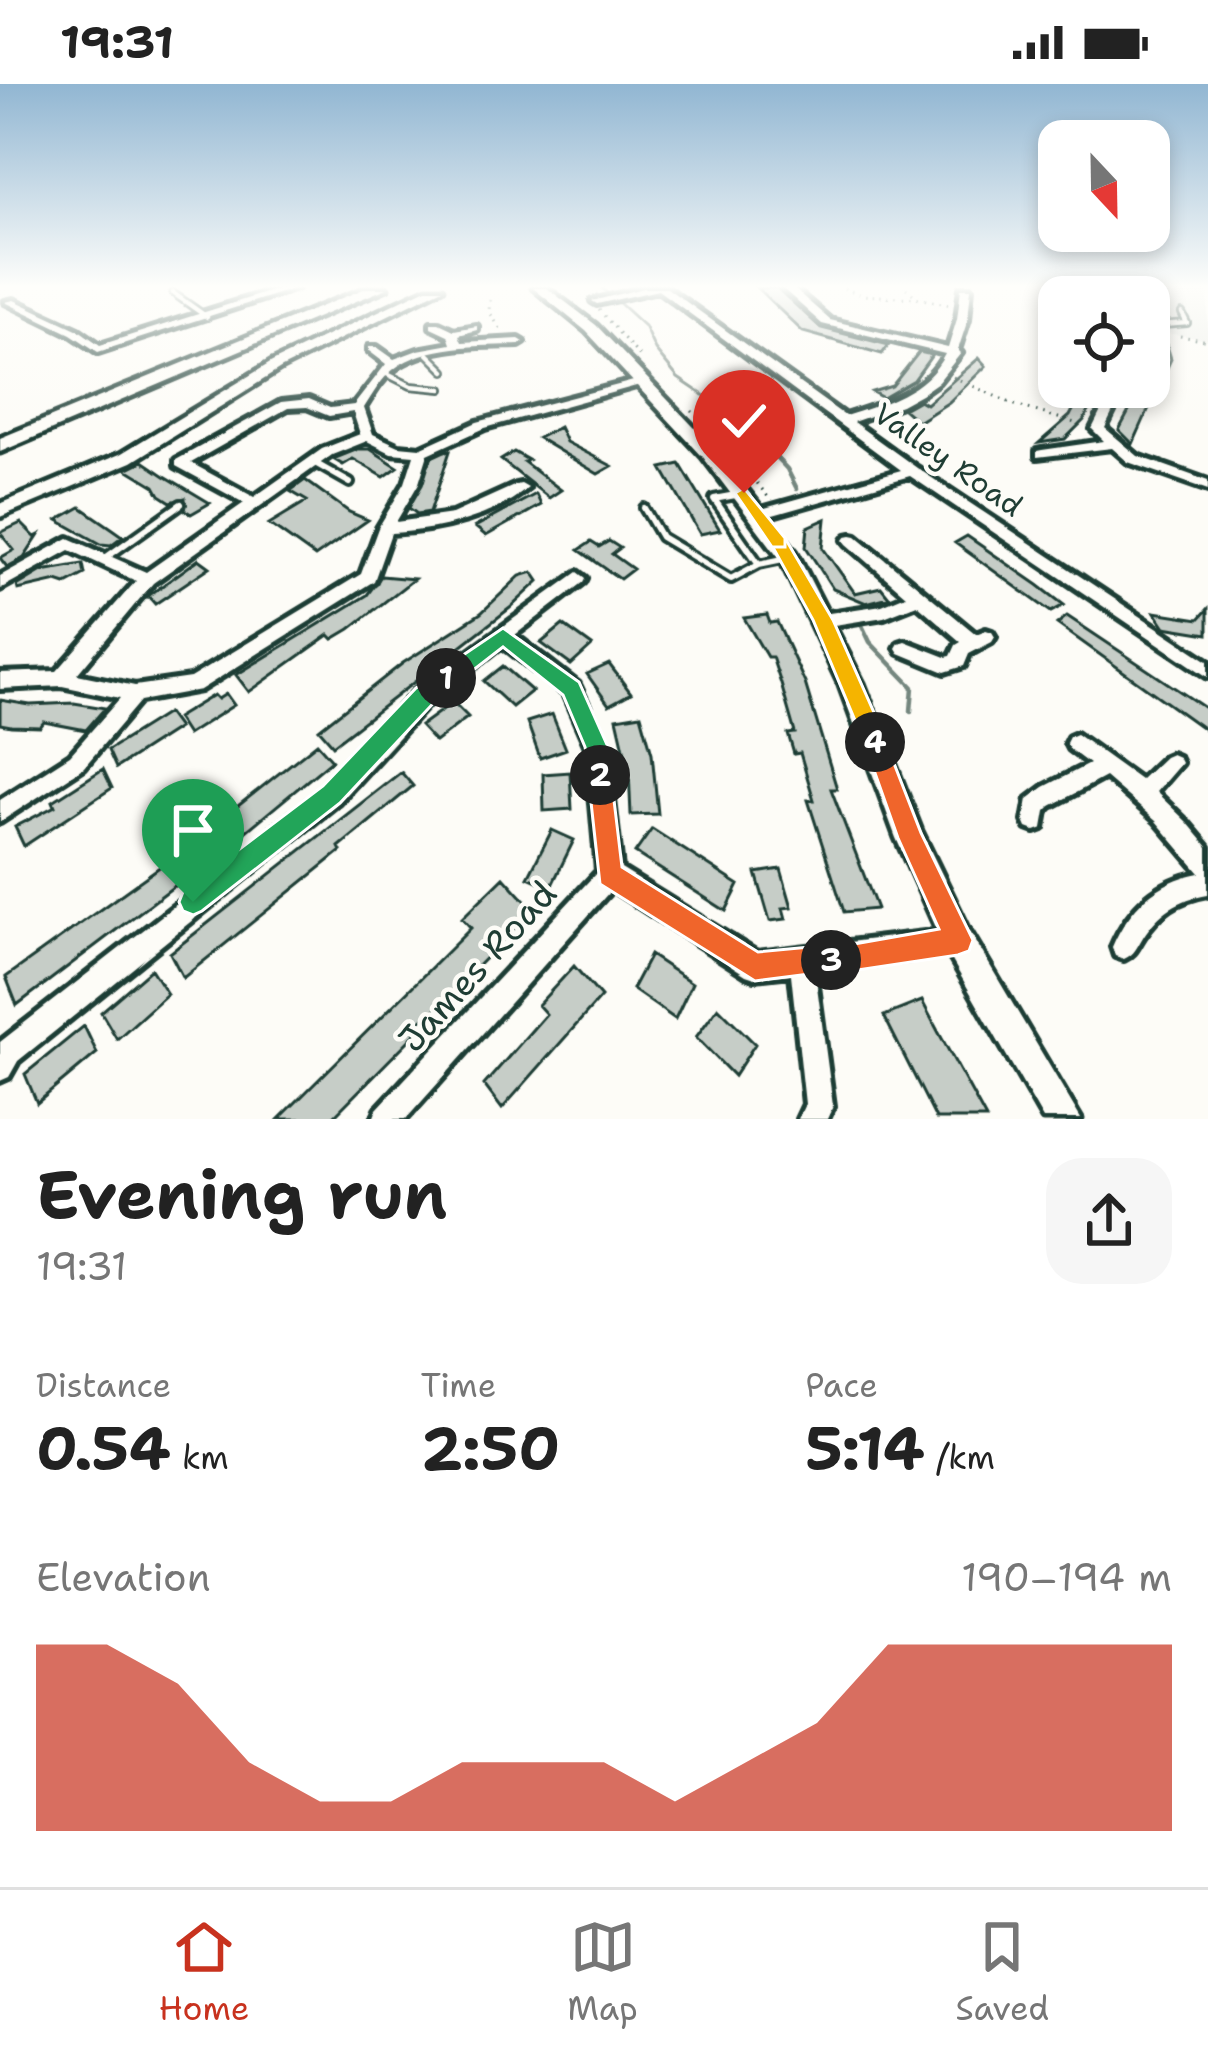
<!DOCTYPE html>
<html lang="en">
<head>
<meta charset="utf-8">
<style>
  :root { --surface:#fff; --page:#f6f6f6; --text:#222; --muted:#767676; --line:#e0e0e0; --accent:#c8321e }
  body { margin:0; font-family:"Shantell Sans",sans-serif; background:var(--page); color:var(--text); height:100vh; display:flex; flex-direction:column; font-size:45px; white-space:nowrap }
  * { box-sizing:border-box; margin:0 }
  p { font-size:39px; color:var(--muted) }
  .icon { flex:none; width:66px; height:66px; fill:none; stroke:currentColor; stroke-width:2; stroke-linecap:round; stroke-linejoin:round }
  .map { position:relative; height:1035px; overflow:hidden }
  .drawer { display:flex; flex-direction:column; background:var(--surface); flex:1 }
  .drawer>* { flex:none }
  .needle { width:78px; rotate:158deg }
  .controls { position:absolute; left:1038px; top:36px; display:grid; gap:24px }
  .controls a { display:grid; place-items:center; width:132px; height:132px; border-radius:24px; background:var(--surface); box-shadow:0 6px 18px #0003; font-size:60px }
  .pin { position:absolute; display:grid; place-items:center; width:102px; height:102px; color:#fff; margin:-123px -51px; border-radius:50% 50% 50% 0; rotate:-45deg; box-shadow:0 0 12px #0007 }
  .pin .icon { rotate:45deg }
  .km { position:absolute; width:60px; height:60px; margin:-30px; border-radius:50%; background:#222; color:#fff; font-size:33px; line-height:60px; text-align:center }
  .round { display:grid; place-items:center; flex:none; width:126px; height:126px; border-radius:36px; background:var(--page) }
  .summary { display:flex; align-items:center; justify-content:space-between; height:204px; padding:0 36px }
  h1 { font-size:66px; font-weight:700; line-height:90px }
  .metrics { display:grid; grid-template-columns:repeat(3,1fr); gap:18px; height:204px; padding:12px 36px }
  .metrics div { display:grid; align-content:center }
  .metrics b { font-size:60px; font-weight:700 }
  .metrics small { font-size:33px; font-weight:400 }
  .metrics p { font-size:33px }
  .chart { height:336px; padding:24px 36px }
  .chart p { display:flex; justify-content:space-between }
  .chart svg { width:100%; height:216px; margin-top:12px; fill:var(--accent); opacity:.7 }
  .status { display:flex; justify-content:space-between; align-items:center; height:84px; padding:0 60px; background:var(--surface); direction:ltr }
  .status svg { height:33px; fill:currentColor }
  .menu { display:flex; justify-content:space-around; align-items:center; height:168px; border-top:3px solid var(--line); background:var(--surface); font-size:33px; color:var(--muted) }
  .menu a { display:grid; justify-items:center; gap:6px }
  .menu .on { color:var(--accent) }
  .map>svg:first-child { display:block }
</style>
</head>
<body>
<div class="status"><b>19:31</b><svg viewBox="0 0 49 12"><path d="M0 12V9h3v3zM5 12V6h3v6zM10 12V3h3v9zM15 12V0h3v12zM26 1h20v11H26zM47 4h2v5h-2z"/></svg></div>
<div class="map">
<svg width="1208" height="1035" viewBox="0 0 1208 1035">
  <rect width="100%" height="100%" fill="#fdfcf7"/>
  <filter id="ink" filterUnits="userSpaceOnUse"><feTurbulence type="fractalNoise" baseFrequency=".00833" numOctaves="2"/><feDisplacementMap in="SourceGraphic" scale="24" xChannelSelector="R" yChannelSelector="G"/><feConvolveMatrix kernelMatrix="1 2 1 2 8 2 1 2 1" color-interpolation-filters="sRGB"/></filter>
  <g filter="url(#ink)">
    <!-- built -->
    <path fill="#eceee9" d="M 1077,204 L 1208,204 L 1208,256 L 1149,246 L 1149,213 L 1093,213 Z"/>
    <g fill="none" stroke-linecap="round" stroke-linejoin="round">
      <!-- stream-far1 -->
      <path stroke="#75877f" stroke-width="3" d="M 602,204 L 608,210
        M 617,217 L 644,242 L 655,266 L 678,294 L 745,339"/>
      <!-- stream -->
      <path stroke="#75877f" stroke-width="4.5" d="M 741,336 L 787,385 L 797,405
        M 860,537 L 870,558 L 913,603 L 911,627"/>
    </g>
    <!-- building -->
    <path fill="#c6cdc7" stroke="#1f3d34" stroke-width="3" d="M 757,204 L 778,204 L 821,244 L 889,261 L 882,270 L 803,248 Z
      M 1163,248 L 1171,275 L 1133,360 L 1119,346 L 1142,303 L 1149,303 L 1156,276 L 1151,274 L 1150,249 Z
      M 919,268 L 932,271 L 914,296 L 883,314 L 872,308 L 892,302 Z
      M 979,274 L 986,282 L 949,318 L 918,338 L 903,325 L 919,316 L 926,320 Z
      M 1083,307 L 1098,311 L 1084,336 L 1065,355 L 1039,359 L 1070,332 Z
      M 559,343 L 566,358 L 612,382 L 598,390 L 538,354 Z
      M 358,365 L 370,365 L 398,383 L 384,393 L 353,375 L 343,381 L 333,375 Z
      M 445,367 L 450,367 L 430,428 L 417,430 L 409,424 L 432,373 Z
      M 514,368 L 528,376 L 524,378 L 561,406 L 549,414 L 501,376 Z
      M 143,377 L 165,392 L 210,419 L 191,430 L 185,426 L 185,414 L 171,418 L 160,411 L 155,402 L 127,385 Z
      M 680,380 L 720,446 L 700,450 L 662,384 Z
      M 305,396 L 349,428 L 368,436 L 315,473 L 269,440 L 307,417 L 290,407 Z
      M 536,410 L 541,421 L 486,452 L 475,443 Z
      M 81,423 L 113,445 L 123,452 L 111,461 L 101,460 L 58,436 Z
      M 826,435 L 823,464 L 855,509 L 881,503 L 889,513 L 866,519 L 833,505 L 806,463 L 808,443 Z
      M 21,439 L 35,453 L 39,451 L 24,474 L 7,483 L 0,474 L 14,466 L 0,449 Z
      M 967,452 L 1038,501 L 1064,521 L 1051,528 L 955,459 Z
      M 609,457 L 620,464 L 612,470 L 633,485 L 620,495 L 579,466 L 591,458 L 599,463 Z
      M 199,475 L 210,483 L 155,520 L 148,512 Z
      M 83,480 L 85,490 L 66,500 L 57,497 L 18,506 L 17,502 L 42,487 Z
      M 533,488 L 539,497 L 510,524 L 333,661 L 319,645 L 403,579 L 481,529 L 520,492 Z
      M 381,492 L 414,495 L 350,545 L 333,555 L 329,551 L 249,608 L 236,591 L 367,511 Z
      M 1208,525 L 1208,550 L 1165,543 L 1155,528 L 1199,535 Z
      M 767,531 L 770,539 L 777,538 L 805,599 L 837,705 L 831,705 L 877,825 L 844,828 L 808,716 L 814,716 L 800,669 L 794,670 L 788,650 L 795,649 L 781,600 L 772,573 L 767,573 L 744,534 Z
      M 1067,532 L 1208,626 L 1208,648 L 1057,540 Z
      M 563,541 L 592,562 L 571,581 L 541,559 Z
      M 609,580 L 631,609 L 609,621 L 587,590 Z
      M 503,582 L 532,607 L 512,623 L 484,597 Z
      M 226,610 L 234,621 L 187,651 L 176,634 L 214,611 L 218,615 Z
      M 0,616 L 30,621 L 74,619 L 105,624 L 86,646 L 44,638 L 40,643 L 11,642 L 0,640 Z
      M 453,618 L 468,633 L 435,658 L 420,642 Z
      M 167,629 L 178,644 L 116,684 L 108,666 Z
      M 552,630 L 566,665 L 540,674 L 527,638 Z
      M 641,630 L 652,669 L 658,730 L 631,731 L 629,686 L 617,634 Z
      M 317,659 L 332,676 L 239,753 L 17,921 L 6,893 L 179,769 Z
      M 103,685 L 112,704 L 24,762 L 15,743 L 55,722 L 53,717 Z
      M 401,688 L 413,702 L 339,763 L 341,767 L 183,894 L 170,869 Z
      M 570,688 L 572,725 L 544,727 L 543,690 Z
      M 652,745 L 739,801 L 726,827 L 635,769 Z
      M 552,746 L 574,756 L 551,803 L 528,793 Z
      M 781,785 L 792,823 L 783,824 L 786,835 L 770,837 L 756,789 Z
      M 504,793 L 533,825 L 431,930 L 413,941 L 415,950 L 331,1035 L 279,1035 L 471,844 L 462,834 Z
      M 650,871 L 692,899 L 675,935 L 632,905 Z
      M 574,882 L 601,913 L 502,1025 L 484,1001 L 546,930 L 538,921 Z
      M 151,885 L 167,910 L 117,955 L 101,928 Z
      M 922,917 L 939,949 L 986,1035 L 936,1035 L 884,932 Z
      M 718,923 L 755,960 L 734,992 L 696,953 Z
      M 84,942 L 97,969 L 37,1019 L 25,990 Z"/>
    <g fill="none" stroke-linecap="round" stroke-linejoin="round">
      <defs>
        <path id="service-far1" d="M 173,209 L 207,233
          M 1149,242 L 1187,239 L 1182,229
          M 428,270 L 445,287
          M 385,289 L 411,302 L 442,305"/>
        <path id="service" d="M 313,378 L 350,399
          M 741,410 L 714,415 L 759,480
          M 644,424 L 661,453 L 731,495 L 759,480 L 788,474
          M 104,475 L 181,420"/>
        <path id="minor" d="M 281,204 L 296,204 L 98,268 L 71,250 L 5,218 L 14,216 L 79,246 L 100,261 Z
          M 643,204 L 667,204 L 845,332 C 883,320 926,308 945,270 L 822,240 L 782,204 L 793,204 L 830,236 L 948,264 L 957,235 L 961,204 L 971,204 L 968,235 L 958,266 L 961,269 L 938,298 L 921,310 L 901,321 L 853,338 L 917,384 L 1208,577 L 1208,593 L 910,392 L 759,435 L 754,433 L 752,430 L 754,427 L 901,386 L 658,206 L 597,220 L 592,217 Z
          M 1061,204 L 1073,204 L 1087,213 L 1075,213 Z
          M 431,239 L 439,239 L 454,246 L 477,242 L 477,246 L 459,251 L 462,258 L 519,255 L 524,258 L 519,261 C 481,262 426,260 394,285 C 381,295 373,310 364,324 L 373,350 L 399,362 L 420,364 L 477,338 L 641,295 L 647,299 L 485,344 L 428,370 L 419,399 L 396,438 L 452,430 L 516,401 L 521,400 L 528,404 C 491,435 439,446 391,449 L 374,497 L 200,606 L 140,617 L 84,683 L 0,738 L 0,716 L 70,671 L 120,614 L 62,602 L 0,605 L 0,589 L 57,587 L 136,497 L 70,466 L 0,505 L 0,492 L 69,454 L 146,488 L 244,419 L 176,382 L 176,376 L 281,318 L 309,315 L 330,324 L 354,321 L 386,280 L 369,267 L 369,263 L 377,263 L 394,275 L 418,266 L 451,260 L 448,251 L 431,243 ZM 307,323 L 329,332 L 353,328 L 360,350 L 322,365 L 254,413 L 191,379 L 288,324 ZM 367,357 L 391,369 L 414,371 L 405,399 L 378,444 L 361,490 L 190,594 L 135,602 L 77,590 L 153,499 L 332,371 Z
          M 1113,303 L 1125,303 L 1105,344 L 1138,372 L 1208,397 L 1208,406 L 1128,378 L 1112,364 L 1037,373 L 1037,367 L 1042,366 L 1104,357 L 1092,345 Z
          M 852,451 L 857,452 L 976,550 L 986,546 L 992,548 L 995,553 L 992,558 L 969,570 L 964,582 L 945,588 L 899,569 L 896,564 L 899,559 L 905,557 L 946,573 L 951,572 L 956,561 L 961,558 L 917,520 L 884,533 L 822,543 L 816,541 L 814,536 L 816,531 L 882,521 L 906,511 L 847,460 L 844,456 L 847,452 Z
          M 578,488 L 586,494 L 584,498 L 515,551 L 578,600 L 607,663 L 621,785 L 757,869 L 958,845 L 966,849 L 970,857 L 966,865 L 958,869 L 815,887 L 833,1022 L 827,1035 L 798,1035 L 805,1020 L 791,890 L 755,894 L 746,891 L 612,805 L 406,1035 L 373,1035 L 377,1025 L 598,787 L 587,663 L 564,610 L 502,561 L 431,617 L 339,718 L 18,977 L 9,993 L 0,997 L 0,958 L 325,704 L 417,605 Z
          M 1076,650 L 1140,696 L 1164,673 L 1171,670 L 1178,673 L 1181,679 L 1156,708 L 1187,738 L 1208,763 L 1208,810 C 1179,815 1159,828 1143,853 C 1136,864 1135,870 1124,875 L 1115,872 L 1112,863 C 1129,823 1157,797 1200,789 L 1156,737 L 1105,693 L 1051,722 L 1046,727 L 1043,744 L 1035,747 L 1027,744 L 1024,737 L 1028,715 L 1044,703 L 1089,680 L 1069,665 L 1066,659 L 1069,653 Z"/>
        <path id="tertiary" d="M 533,204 L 547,204 L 596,241 L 715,365 L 796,468 L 863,599 L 921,747 L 969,846 L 1081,1035 L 1043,1035 L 947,868 L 896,754 L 839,599 L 781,476 L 703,373 L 586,247 Z"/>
        <path id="secondary" d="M 427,204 L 443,204 L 282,284 L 132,378 L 0,433 L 0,420 L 120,370 L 272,278 Z"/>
        <path id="trunk" d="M 366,204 L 387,204 L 0,368 L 0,354 Z"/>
      </defs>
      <!-- service-far1 casing -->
      <use href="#service-far1" stroke="#1f3d34" stroke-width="10"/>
      <!-- service casing -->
      <use href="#service" stroke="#1f3d34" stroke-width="14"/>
      <!-- minor casing -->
      <use href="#minor" stroke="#1f3d34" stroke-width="10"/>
      <!-- tertiary casing -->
      <use href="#tertiary" stroke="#1f3d34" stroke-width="9"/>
      <!-- secondary casing -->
      <use href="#secondary" stroke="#1f3d34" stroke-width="9"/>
      <!-- trunk casing -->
      <use href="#trunk" stroke="#1f3d34" stroke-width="9"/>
      <!-- path -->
      <path stroke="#1f3d34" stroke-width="3" stroke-dasharray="1.5 6" stroke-linecap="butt" d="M 844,204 L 862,211 L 918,214
        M 906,204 L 918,214 L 951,221
        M 490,216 L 489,227 L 501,246
        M 599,226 L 640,273
        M 1180,252 L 1208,257
        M 953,293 L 1015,321 L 1085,342
        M 692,327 L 722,355 L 769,414"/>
      <!-- service-far1 -->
      <use href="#service-far1" stroke="#fdfcf7" stroke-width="4.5"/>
      <!-- service -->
      <use href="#service" stroke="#fdfcf7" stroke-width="6"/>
      <!-- minor -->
      <use href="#minor" fill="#fdfcf7" fill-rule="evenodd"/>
      <!-- tertiary -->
      <use href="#tertiary" fill="#fdfcf7" fill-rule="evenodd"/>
      <!-- secondary -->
      <use href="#secondary" fill="#fdfcf7" fill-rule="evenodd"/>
      <!-- trunk -->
      <use href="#trunk" fill="#fdfcf7" fill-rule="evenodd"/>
    </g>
  </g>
  <!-- sky -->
  <linearGradient id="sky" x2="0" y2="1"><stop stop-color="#91b6d2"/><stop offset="0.58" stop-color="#fefefb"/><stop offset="1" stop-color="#fefefb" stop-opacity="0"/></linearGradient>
  <rect width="1208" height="349" fill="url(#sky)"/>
  <!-- split-1 -->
  <path fill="#22a559" stroke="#fff" stroke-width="3" d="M 446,585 L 457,594 L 340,719 L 202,827 L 193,831 L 183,827 L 179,818 L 183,808 L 323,702 L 416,604 Z"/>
  <!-- split-2 -->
  <path fill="#22a559" stroke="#fff" stroke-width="3" d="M 503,544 L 579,598 L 608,663 L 608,699 L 591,699 L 585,663 L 563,611 L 503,563 L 454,601 L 438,601 L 438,588 Z"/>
  <!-- split-3 -->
  <path fill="#f0652b" stroke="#fff" stroke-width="3" d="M 600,680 L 611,691 L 622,783 L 758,868 L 831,861 L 841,866 L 845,876 L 841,886 L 755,897 L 600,800 L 588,691 Z"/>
  <!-- split-4 -->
  <path fill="#f0652b" stroke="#fff" stroke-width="3" d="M 875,648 L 883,651 L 921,749 L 973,856 L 969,867 L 958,871 L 831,890 L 820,886 L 816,876 L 820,866 L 939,845 L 898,754 L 864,658 Z"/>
  <!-- split-5 -->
  <path fill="#f5b400" stroke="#fff" stroke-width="3" d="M 779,452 L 785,454 L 833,536 L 887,658 L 883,665 L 867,665 L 813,536 L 770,458 Z"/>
  <!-- split-6 -->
  <path fill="#f5b400" stroke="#fff" stroke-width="3" d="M 744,404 L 785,454 L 785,463 L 772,463 L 735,409 Z"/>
  <g text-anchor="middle" stroke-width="9" stroke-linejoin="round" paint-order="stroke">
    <!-- street labels -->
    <g font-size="30" fill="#1f3d34" stroke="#fdfcf7">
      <text transform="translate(948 376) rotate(35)" y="10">Valley Road</text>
    </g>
    <!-- near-street labels -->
    <g font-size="36" fill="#1f3d34" stroke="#fdfcf7">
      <text transform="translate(477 882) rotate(-48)" y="13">James Road</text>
    </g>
  </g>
</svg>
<div class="controls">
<a><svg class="needle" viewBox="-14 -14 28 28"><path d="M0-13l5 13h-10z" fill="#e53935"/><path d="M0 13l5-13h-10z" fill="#767676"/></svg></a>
<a><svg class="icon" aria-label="locate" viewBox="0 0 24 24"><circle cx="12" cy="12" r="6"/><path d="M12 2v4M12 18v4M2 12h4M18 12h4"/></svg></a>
</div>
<div class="pin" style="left:193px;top:818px;background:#1e9e55"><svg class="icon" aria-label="arrive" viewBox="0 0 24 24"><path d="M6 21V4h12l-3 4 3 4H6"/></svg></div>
<div class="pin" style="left:744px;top:409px;background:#d93025"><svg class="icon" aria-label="check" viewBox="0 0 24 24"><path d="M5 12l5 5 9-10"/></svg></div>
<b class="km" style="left:446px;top:594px">1</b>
<b class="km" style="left:600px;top:691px">2</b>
<b class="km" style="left:831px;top:876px">3</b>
<b class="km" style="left:875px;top:658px">4</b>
</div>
<section class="drawer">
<div class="summary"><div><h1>Evening run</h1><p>19:31</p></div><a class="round"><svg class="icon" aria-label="share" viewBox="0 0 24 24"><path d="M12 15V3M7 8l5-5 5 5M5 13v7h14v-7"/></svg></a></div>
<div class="metrics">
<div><p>Distance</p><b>0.54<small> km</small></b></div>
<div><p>Time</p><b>2:50</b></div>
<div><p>Pace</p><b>5:14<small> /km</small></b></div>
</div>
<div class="chart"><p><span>Elevation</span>190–194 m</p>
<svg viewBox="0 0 160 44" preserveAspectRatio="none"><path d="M0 44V6L10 6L20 14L30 30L40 38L50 38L60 30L70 30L80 30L90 38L100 30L110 22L120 6L130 6L140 6L150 6L160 6V44z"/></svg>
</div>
</section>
<nav class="menu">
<a class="on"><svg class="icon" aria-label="home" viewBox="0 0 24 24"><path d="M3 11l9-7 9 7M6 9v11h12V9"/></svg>Home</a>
<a><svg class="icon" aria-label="map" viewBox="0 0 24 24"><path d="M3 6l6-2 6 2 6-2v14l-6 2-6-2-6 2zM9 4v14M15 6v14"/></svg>Map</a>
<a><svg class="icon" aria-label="saved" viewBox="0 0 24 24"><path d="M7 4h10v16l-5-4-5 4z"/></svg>Saved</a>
</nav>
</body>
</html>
